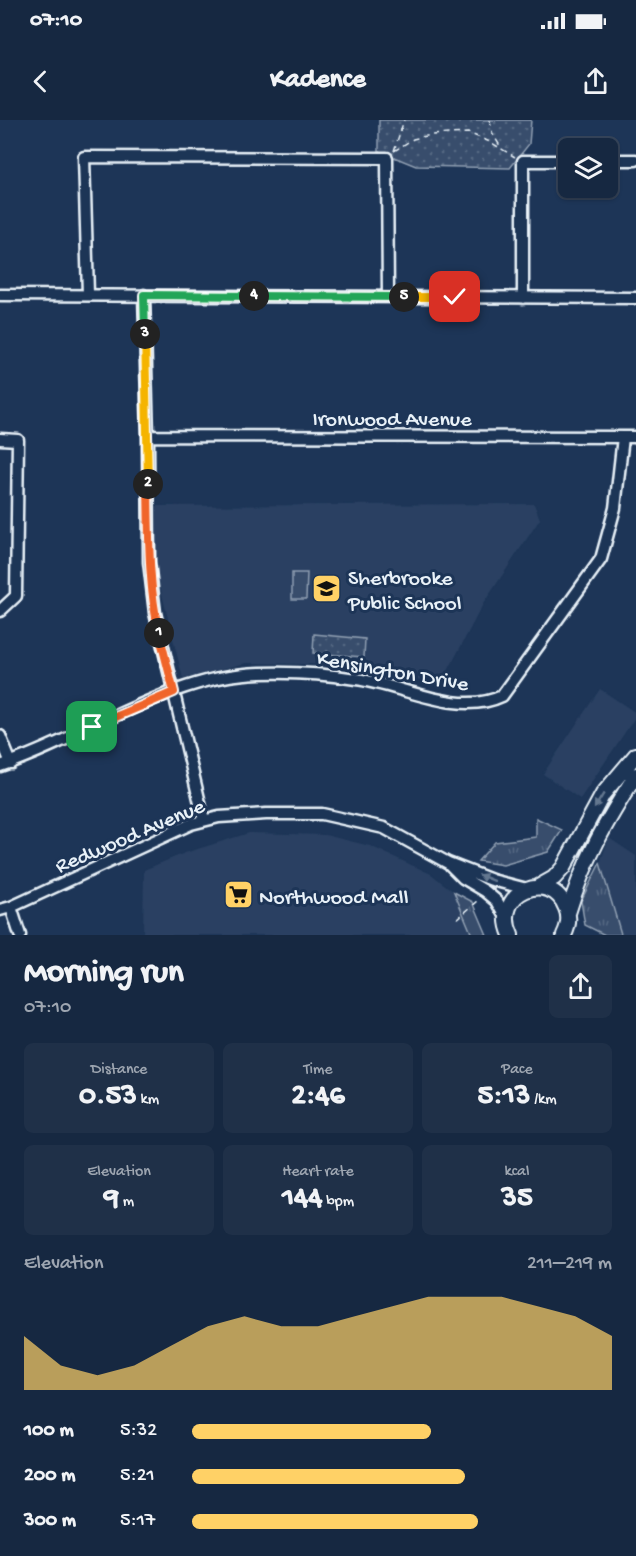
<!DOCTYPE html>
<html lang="en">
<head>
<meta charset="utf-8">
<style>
  :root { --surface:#162841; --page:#1f3048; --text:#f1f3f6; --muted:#9ea6b1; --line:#35445a; --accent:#ffd166 }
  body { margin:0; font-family:"Gochi Hand",sans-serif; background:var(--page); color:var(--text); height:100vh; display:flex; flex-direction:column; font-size:22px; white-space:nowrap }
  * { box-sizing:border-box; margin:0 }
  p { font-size:20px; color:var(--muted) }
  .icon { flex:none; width:33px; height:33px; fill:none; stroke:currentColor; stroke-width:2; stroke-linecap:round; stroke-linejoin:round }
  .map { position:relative; height:815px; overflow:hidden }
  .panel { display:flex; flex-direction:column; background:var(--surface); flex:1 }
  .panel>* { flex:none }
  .tools { position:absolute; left:558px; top:18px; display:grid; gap:12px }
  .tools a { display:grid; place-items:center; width:60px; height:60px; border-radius:9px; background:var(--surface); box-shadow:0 2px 4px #0004,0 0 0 2px var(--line); font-size:30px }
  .pin { position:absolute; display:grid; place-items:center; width:51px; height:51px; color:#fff; margin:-26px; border-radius:12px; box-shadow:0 3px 9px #0006 }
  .km { position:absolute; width:30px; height:30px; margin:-15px; border-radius:50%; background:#222; color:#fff; font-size:16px; line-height:30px; text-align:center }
  .round { display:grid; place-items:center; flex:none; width:63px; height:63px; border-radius:9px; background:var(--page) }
  .headline { display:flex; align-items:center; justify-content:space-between; height:102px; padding:0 24px }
  h1 { font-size:33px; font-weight:700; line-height:45px }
  .stats { display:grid; grid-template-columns:repeat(3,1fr); gap:9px; height:102px; padding:6px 24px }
  .stats div { display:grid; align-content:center; border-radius:9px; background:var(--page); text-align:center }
  .stats b { font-size:30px; font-weight:700 }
  .stats small { font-size:16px; font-weight:400 }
  .stats p { font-size:16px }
  .chart { height:168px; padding:12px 24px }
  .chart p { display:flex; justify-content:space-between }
  .chart svg { width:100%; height:108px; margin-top:6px; fill:var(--accent); opacity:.7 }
  ul { padding:0 24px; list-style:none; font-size:20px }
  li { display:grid; grid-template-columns:96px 72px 1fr; align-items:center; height:45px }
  li i { height:15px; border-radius:8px; background:var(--accent) }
  .status { display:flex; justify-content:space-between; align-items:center; height:42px; padding:0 30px; background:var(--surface); direction:ltr }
  .status svg { height:16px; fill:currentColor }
  header { display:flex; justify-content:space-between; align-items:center; height:78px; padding:0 24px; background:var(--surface); font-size:27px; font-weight:700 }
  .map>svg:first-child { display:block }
</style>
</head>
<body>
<div class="status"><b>07:10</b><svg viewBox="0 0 49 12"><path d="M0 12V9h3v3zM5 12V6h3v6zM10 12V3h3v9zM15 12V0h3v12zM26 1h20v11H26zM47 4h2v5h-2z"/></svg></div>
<header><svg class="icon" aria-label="back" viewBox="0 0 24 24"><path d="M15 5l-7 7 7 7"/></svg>Kadence<svg class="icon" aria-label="share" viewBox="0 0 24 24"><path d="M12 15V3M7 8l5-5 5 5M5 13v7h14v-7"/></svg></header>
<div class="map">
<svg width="636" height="815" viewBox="0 0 636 815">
  <defs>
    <pattern id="grass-tufts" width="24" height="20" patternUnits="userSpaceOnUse" patternTransform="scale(1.5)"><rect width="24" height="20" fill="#374d6c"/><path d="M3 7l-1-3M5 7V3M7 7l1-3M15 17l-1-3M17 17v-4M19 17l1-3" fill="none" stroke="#546782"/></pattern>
    <pattern id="park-dots" width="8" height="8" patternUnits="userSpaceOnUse" patternTransform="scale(1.5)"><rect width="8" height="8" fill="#374d6c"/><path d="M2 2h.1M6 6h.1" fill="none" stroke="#546782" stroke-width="1.8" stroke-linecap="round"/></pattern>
  </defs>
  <rect width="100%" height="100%" fill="#1d3557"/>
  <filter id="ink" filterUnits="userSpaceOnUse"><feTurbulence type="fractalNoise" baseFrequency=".0167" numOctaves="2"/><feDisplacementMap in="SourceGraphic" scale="12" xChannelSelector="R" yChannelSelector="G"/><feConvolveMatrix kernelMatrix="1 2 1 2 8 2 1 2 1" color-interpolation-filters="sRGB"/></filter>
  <g filter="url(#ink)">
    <!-- built -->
    <path fill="#2a4162" d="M 534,384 L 540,399 L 483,484 L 441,564 L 348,545 L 246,543 L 183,559 L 157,454 L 156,386 Z
      M 600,569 L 636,593 L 636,596 L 580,679 L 543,654 Z
      M 249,713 L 325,715 L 370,726 L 431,754 L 454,772 L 472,815 L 143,815 L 144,750 L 185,733 Z
      M 609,718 L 636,736 L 636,815 L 621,815 L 600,743 Z"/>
    <!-- grass -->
    <path fill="url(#grass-tufts)" stroke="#909fb2" stroke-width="1.5" d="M 536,698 L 562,710 L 548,732 L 503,745 L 478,741 L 495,722 L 536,717 Z
      M 600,743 L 621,814 L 621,815 L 605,815 L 585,805 L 581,781 Z
      M 454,772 L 473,782 L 487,815 L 472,815 Z"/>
    <!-- park -->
    <path fill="url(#park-dots)" stroke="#909fb2" stroke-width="1.5" d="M 379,0 L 531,0 L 529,24 L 510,48 L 416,46 L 379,31 Z
      M 314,514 L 365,519 L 364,537 L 313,533 Z"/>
    <!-- garden -->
    <path fill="#374d6c" stroke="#909fb2" stroke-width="1.5" d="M 292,453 L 307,453 L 306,479 L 292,479 Z"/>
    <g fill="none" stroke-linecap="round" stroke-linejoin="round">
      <defs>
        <path id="minor" d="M 608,40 L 636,40
          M 88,174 L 84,37 L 387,38 L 388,177
          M 0,175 L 636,178
          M 144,175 L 148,316 L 149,442 L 155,493 L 204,700
          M 523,178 L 523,41 L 568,41
          M 148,316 L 636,317
          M 0,319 L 18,320 L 16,476 L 0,491
          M 0,616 L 11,643
          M 0,646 C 83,619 171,555 260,553 C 292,552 325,554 356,559 C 402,565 458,597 502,576 L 601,439 L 615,388 L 623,317
          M 450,745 L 463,758 L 485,771 L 497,781 L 506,797
          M 11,787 L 20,815
          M 0,790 L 11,787 L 191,704 L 219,697 L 266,694 L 322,694 L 384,708 L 448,743 L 492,760 L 527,769"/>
        <path id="major" d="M 538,767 L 554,758 L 563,748 L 603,674 L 636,635
          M 568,793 C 584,740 607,700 636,655
          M 511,815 C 491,772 551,748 566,788 C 570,797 568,807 564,815"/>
      </defs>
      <!-- minor casing -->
      <use href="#minor" stroke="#e8f1f8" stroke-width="15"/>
      <!-- major casing -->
      <use href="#major" stroke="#e8f1f8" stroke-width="18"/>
      <!-- path -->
      <path stroke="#e8f1f8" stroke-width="1.5" stroke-dasharray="6 4.5" stroke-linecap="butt" d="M 490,0 L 492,13 L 502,29
        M 394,31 L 413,19 L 431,15 L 468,13 L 490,22 L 515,37
        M 394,31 L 404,0
        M 457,799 L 478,781"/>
      <!-- minor -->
      <use href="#minor" stroke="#1d3557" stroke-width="10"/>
      <!-- major -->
      <use href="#major" stroke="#1d3557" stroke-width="14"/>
    </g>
    <!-- one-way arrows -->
    <defs><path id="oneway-solid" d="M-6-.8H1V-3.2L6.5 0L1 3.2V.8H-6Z" transform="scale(1.5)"/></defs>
    <g fill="#64778f">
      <use href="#oneway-solid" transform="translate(599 681) rotate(122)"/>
      <use href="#oneway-solid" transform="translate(487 758) rotate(-158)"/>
    </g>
  </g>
  <g fill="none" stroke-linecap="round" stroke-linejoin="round" filter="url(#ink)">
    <defs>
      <path id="split-1" d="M 92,607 L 174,572 L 159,513"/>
      <path id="split-2" d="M 148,364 C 149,414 148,463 159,513"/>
      <path id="split-3" d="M 145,214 L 148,364"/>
      <path id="split-4" d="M 145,214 L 144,175 L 254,176"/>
      <path id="split-5" d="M 254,176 L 404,177"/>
      <path id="split-6" d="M 404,177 L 455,177"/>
    </defs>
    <!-- split-1 casing -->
    <use href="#split-1" stroke="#fff" stroke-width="12"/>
    <!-- split-2 casing -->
    <use href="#split-2" stroke="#fff" stroke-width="12"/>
    <!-- split-3 casing -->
    <use href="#split-3" stroke="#fff" stroke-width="12"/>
    <!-- split-4 casing -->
    <use href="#split-4" stroke="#fff" stroke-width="12"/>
    <!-- split-5 casing -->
    <use href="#split-5" stroke="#fff" stroke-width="12"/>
    <!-- split-6 casing -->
    <use href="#split-6" stroke="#fff" stroke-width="12"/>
    <!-- split-1 -->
    <use href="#split-1" stroke="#f0652b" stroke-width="8"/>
    <!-- split-2 -->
    <use href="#split-2" stroke="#f0652b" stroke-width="8"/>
    <!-- split-3 -->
    <use href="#split-3" stroke="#f5b400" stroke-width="8"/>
    <!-- split-4 -->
    <use href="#split-4" stroke="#22a559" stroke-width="8"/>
    <!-- split-5 -->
    <use href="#split-5" stroke="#22a559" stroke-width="8"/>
    <!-- split-6 -->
    <use href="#split-6" stroke="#f5b400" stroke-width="8"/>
  </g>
  <!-- icons -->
  <defs>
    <symbol id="school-square" viewBox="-11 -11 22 22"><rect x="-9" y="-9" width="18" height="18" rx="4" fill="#ffd166" stroke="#1d3557"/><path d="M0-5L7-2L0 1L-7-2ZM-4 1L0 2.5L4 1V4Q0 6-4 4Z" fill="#111"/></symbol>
    <symbol id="supermarket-square" viewBox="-11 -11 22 22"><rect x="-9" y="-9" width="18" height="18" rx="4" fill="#ffd166" stroke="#1d3557"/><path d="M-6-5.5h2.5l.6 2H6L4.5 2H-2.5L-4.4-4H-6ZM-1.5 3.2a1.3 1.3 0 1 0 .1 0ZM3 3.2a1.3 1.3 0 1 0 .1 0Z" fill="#111"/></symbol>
  </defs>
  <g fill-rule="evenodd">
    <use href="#school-square" x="310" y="452" width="33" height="33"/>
    <use href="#supermarket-square" x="222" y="758" width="33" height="33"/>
  </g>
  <g text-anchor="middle" stroke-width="6" stroke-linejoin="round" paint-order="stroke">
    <!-- street labels -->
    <g font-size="22" fill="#e8f1f8" stroke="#1d3557">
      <text x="392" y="305">Ironwood Avenue</text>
      <text transform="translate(393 549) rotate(10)" y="8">Kensington Drive</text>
      <text transform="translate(129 714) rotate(-23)" y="8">Redwood Avenue</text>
    </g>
    <!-- poi labels -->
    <g font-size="22" fill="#e8f1f8" stroke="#1d3557" text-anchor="start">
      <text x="348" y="464">Sherbrooke<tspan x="348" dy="25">Public School</tspan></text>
      <text x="259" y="783">Northwood Mall</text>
    </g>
  </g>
</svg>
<div class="tools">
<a><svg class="icon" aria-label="layers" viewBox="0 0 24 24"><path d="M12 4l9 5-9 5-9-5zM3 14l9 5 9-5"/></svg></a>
</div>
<div class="pin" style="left:92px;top:607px;background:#1e9e55"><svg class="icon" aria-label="arrive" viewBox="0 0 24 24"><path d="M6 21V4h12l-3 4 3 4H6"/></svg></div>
<div class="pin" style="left:455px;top:177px;background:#d93025"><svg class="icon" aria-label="check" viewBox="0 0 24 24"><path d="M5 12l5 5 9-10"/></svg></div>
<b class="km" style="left:159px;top:513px">1</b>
<b class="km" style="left:148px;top:364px">2</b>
<b class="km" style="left:145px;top:214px">3</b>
<b class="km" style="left:254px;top:176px">4</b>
<b class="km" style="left:404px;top:177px">5</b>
</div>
<section class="panel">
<div class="headline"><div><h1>Morning run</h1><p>07:10</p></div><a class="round"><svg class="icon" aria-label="share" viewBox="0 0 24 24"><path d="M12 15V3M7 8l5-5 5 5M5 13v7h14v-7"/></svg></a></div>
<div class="stats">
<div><p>Distance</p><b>0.53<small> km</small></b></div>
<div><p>Time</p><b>2:46</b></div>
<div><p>Pace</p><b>5:13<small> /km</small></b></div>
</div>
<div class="stats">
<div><p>Elevation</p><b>9<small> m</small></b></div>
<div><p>Heart rate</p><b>144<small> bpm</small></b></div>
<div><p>kcal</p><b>35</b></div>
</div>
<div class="chart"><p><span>Elevation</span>211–219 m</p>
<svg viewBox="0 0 160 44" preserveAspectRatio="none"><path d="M0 44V22L10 34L20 38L30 34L40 26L50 18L60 14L70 18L80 18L90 14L100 10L110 6L120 6L130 6L140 10L150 14L160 22V44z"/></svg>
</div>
<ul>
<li><b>100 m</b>5:32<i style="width:57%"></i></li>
<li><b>200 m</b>5:21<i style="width:65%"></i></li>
<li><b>300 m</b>5:17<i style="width:68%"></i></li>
</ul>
</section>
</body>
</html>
